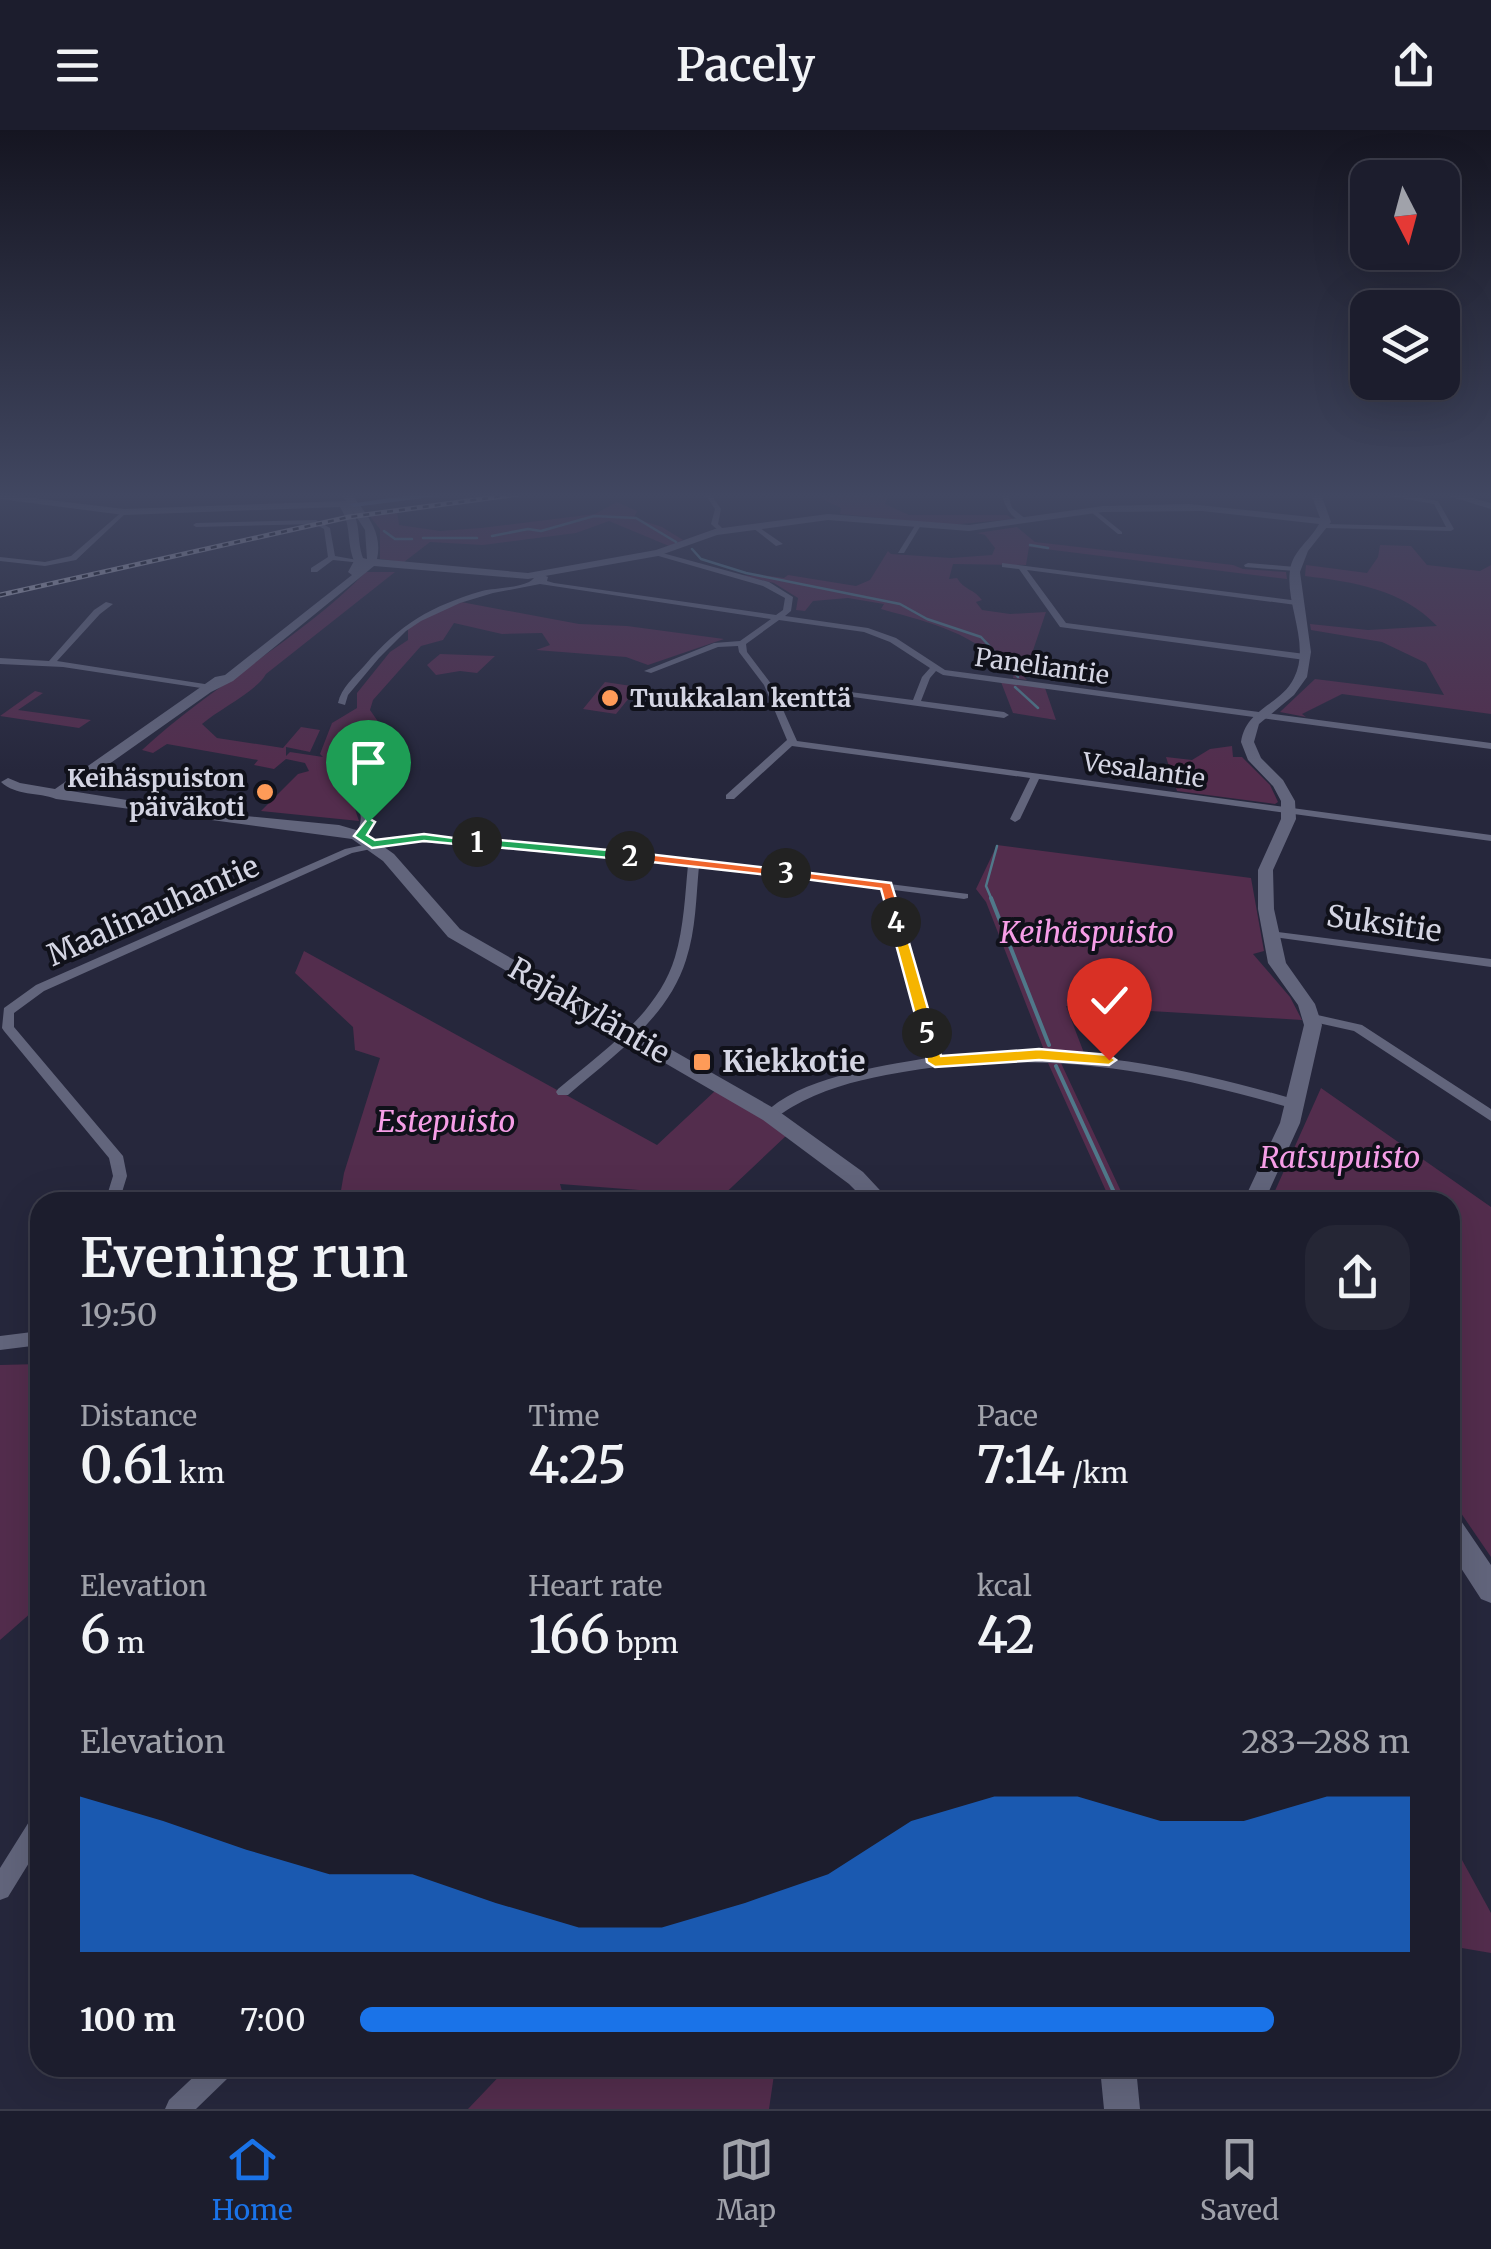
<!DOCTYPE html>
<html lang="en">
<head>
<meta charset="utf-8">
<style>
  :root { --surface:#1c1d2d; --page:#252635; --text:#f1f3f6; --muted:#a0a2aa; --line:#3a3b49; --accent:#1a73e8 }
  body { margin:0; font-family:Merriweather,serif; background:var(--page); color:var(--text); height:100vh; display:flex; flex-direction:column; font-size:38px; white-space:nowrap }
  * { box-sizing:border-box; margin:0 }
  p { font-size:32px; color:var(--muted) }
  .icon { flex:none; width:55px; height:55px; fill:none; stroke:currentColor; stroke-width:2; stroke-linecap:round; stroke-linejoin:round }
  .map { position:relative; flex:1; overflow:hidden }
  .side { position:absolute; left:30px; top:1062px; width:1430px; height:885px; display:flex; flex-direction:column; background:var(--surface); border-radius:30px; box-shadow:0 10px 40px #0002,0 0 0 2px var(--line) }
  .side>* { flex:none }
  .needle { width:65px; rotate:174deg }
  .tools { position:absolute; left:1350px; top:30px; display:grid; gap:20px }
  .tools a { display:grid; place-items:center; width:110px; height:110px; border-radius:20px; background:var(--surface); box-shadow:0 10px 40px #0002,0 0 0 2px var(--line); font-size:50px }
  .pin { position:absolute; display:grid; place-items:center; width:85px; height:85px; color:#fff; margin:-102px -42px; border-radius:50% 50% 50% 0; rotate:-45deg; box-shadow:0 0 10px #0007 }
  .pin .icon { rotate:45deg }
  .km { position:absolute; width:50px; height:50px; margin:-25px; border-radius:50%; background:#222; color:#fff; font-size:28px; line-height:50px; text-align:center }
  .round { display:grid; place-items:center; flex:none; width:105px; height:105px; border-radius:30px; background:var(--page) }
  .headline { display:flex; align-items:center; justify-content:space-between; height:170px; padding:0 50px }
  h1 { font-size:55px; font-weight:600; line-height:75px }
  .figures { display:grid; grid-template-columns:repeat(3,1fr); gap:15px; height:170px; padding:10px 50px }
  .figures div { display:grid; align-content:center }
  .figures b { font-size:50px; font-weight:600 }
  .figures small { font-size:28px; font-weight:400 }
  .figures p { font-size:28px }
  .chart { height:280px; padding:20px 50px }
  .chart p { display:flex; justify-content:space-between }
  .chart svg { width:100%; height:180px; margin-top:10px; fill:var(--accent); opacity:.7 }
  ul { padding:0 50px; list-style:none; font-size:32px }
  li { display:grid; grid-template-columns:160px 120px 1fr; align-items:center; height:75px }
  li i { height:25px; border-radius:12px; background:var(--accent) }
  header { display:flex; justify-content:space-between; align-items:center; height:130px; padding:0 50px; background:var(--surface); font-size:45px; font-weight:600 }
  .tabs { display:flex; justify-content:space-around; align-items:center; height:140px; border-top:2px solid var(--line); background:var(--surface); font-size:28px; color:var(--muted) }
  .tabs a { display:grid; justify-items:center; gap:5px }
  .tabs .current { color:var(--accent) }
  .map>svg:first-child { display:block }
</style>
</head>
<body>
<header><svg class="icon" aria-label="menu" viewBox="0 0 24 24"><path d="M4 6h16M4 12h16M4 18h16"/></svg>Pacely<svg class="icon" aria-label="share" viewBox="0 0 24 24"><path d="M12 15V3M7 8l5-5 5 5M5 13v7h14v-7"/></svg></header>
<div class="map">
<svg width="1491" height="1979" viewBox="0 0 1491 1979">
  <rect width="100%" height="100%" fill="#26273c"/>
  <!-- green -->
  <path fill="#532d4d" d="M 812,364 L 888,364 L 885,374 L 909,385 L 1007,385 L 1013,389 L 950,395 L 840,384 L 841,378 Z
    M 617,372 L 637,381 L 634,388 L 662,397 L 683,410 L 669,416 L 609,391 L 576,403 L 483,415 L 430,412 L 404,432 L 380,429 L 380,399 L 369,385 L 397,380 L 399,395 L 440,401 L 481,398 L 595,384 Z
    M 1017,397 L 1035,412 L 1233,435 L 1243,439 L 1286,442 L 1287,449 L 1029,417 L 1026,435 L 953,434 L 949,449 L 957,448 C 964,460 974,459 982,470 L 976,472 L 982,480 L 1010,484 L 1046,482 L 1024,547 L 1027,550 L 1013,548 L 1014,544 C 969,501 938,495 881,479 L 884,474 L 848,468 L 813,471 L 805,481 L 796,480 L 798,468 L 774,453 L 741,445 L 755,446 L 747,443 L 784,448 L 788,445 L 856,456 L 870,450 L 888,421 L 891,424 L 951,428 L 992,425 L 995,418 L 985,405 L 977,403 Z
    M 1380,415 L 1411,416 L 1427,435 L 1480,441 L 1491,435 L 1491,584 L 1342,564 L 1302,584 L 1306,587 L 1280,582 L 1315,549 L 1444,565 L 1426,533 L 1382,512 L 1311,500 L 1310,494 L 1368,500 L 1437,496 C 1402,459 1354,452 1305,446 L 1306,435 L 1367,443 L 1378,427 Z
    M 366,442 L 395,442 L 266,544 C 257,561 219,579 202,594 L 217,608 L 283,618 L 301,597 L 320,600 L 310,622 L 286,617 L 286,626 L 290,622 L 323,627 L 320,624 L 332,593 L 357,578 L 357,563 L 390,522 L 408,510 L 408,499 L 419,490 L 461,472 L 579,494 L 627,496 L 724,509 L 648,535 L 626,527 L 536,520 L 550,515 L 542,503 L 502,504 L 454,493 L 443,510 L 421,516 L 373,570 L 370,580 L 379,593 L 369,603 L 376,615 L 359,628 L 345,629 L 352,631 L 363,654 L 340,659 L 351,667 L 359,691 L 261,681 L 298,644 L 309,641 L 305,633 L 286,629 L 274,639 L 254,635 L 258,630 L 167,614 L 153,623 L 142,620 C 212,555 299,510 366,442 Z
    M 440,524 L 495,526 L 477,543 L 460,541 L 436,545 L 427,535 Z
    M 605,552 L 638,557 L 616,584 L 583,579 Z
    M 1001,552 L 1045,558 L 1056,590 L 1013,583 Z
    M 35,561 L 43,563 L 18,580 L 91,590 L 79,598 L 0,586 Z
    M 1232,616 L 1233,627 L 1242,627 L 1270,655 L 1278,672 L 1275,674 L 1177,661 L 1166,627 L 1192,630 L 1210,619 Z
    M 997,715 L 1251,748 L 1264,821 L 1253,824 L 1290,867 L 1302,890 L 1066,876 L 1084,923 L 1044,920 L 986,772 L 976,759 Z
    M 304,821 L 657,1015 L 715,961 L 788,1004 L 716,1072 L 683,1072 L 652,1061 L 560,1054 L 565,1072 L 339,1072 L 344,1043 L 380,928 L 355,920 L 353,897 L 295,843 Z
    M 1048,933 L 1061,933 L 1126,1072 L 1111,1072 Z
    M 1321,958 L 1491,1077 L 1491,1427 L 1450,1367 L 1450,1072 L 1270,1072 Z
    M 40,1234 L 40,1475 L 0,1510 L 0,1235 Z
    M 1450,1708 L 1491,1783 L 1491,1823 L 1450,1816 Z
    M 507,1938 L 775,1938 L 769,1979 L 468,1979 Z"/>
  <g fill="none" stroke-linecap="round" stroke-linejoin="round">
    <!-- stream-far2 -->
    <path stroke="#50788a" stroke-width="2.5" d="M 384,401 L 395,409 L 412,409
      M 492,406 L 528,399 L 541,401 L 594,386 L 636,388 L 676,412
      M 423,408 L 477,408
      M 1030,415 L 1048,418
      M 692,419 L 701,429 L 746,443 L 900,474 L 927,489 L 981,507 L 1018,547
      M 1015,557 L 1038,578
      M 992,770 L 986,756 L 997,716"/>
    <!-- stream-far1 -->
    <path stroke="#50788a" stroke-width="4" d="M 991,768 L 1049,915
      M 1056,936 L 1118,1071"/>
    <!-- stream -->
    <path stroke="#50788a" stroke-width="5" d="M 1117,1068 L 1119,1072"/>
    <!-- street -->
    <path fill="#62657c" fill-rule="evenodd" d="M 705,364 L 711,364 L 721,379 L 718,394 L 724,400 L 724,402 L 720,402 L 711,394 L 715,379 Z
      M 1002,364 L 1008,364 L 1012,378 L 1027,390 L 1027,392 C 1012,391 1005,378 1002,364 Z
      M 1377,364 L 1395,364 L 1438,371 L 1454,399 L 1451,401 L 1326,398 L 1323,396 L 1326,394 L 1446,397 L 1434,374 Z
      M 124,380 L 126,383 L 76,430 L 45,436 L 0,431 L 0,427 L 45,432 L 71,426 Z
      M 1091,380 L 1095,380 L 1122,402 L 1122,404 L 1118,404 L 1091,382 Z
      M 316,390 L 330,398 L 335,426 L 363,431 L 362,433 L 333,430 L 317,442 L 311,442 L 311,438 L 328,427 L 324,399 L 315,394 L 196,397 L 193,395 L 196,393 Z
      M 916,394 L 921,395 L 904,423 L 898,423 Z
      M 753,396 L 757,396 L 783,414 L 776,416 L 753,398 Z
      M 655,421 L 769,452 L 793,467 L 791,481 L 785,486 L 868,498 L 896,508 L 945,540 L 1491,613 L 1491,619 L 943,545 L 936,541 L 930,548 L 921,571 L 1004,582 L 1009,585 L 1004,588 L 853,567 L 850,566 L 850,562 L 913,570 L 922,547 L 930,538 L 890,512 L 864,502 L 779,490 L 746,514 L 747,522 L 772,555 L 797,611 L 1491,705 L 1491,711 L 1039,649 L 1020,689 L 1015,692 L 1010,689 L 1030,648 L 792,616 L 734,669 L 726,669 L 726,665 L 787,610 L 764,555 L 739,522 L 738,516 L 718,517 L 651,543 L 644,541 L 714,513 L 740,511 L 771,489 L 540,454 L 493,463 L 460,473 L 421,491 L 406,501 L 379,528 L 348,565 L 345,575 L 338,573 C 341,558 355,546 365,535 C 400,494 431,476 482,461 C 495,458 517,458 529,452 C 533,450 535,446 539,443 L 548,447 L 547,451 L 554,453 L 776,485 L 783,480 L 785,468 L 763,456 L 655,425 Z
      M 1002,433 L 1299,471 L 1299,475 L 1296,475 L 1027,440 L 1066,493 L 1305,524 L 1309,527 L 1305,530 L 1060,497 L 1019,439 L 1002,437 Z
      M 1248,433 L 1295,437 L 1299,439 L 1295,441 L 1245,437 L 1244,435 Z
      M 106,472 L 113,474 L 100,484 L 57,531 L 211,555 L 214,556 L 214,560 L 63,537 L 0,534 L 0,528 L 49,531 L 94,480 Z
      M 348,656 C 372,668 378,685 364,708 L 360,709 L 355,706 C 367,685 359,674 343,659 Z
      M 409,705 L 694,729 L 968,764 L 968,768 L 964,769 L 894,760 L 940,927 C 1071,915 1175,934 1300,971 L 1302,974 L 1295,979 C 1154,938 1032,917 886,945 C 854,951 821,960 792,977 C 782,983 776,989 765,988 L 763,985 C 799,947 878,937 927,928 L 882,759 L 699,736 C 696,767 696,800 686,830 C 668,888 612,927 568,965 L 558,965 L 556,962 L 558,959 C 602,922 658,884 675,827 C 684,797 685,765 688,735 L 409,711 L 352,723 L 44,861 L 14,883 L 14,897 L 123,1026 L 127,1046 L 119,1072 L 105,1072 L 113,1046 L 109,1028 L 4,901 L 2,898 L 4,878 L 36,855 L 345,719 Z
      M 1270,801 L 1491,829 L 1491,837 L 1266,806 L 1264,804 Z
      M 1313,884 L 1362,895 L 1491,979 L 1491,991 L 1354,901 L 1309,891 L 1307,888 Z
      M 40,1201 L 40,1215 L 0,1220 L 0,1206 Z
      M 40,1684 L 40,1715 L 8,1767 L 0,1770 L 0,1738 L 32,1687 Z
      M 203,1938 L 232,1938 L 229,1947 L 196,1979 L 165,1979 L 169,1970 Z"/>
    <!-- secondary -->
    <path fill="#62657c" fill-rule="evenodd" d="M 0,364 L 124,379 L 346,371 L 342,366 L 351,364 C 367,384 383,403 377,429 L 528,443 L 656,420 L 715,399 L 828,384 L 969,395 L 1103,376 L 1189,374 L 1320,388 L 1311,364 L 1321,364 L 1331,392 L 1308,421 L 1300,442 L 1311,522 L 1307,547 L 1294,565 L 1259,594 L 1254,612 L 1261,628 L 1283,650 L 1295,671 L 1296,689 L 1273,740 L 1274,779 L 1286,833 L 1315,874 L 1322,895 L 1300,993 L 1264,1072 L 1243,1072 L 1280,993 L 1304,895 L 1298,875 L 1268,833 L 1258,779 L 1258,740 L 1281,689 L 1281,671 L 1273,656 L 1248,630 L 1241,612 C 1246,578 1281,575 1294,548 C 1311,514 1285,475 1290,440 C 1293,420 1310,411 1319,394 L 1202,381 L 1103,382 L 969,401 L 828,390 L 717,405 L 658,426 L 528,449 L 374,436 L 233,551 L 211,562 L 71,661 L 195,681 L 339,695 L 363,702 L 394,724 L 460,799 L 777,980 L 863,1042 L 891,1072 L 867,1072 L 849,1054 L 763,990 L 448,807 L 383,731 L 352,709 L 56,669 C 38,662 16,666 1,652 L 8,648 L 20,653 L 55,659 L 215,547 L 225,545 L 352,445 L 348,442 L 354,431 C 346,409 352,396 340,377 L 124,385 L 0,369 ZM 350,377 L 365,400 L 367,429 L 363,428 C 356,408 362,395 350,377 Z
      M 1442,364 L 1458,364 L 1491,373 L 1491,379 Z
      M 1450,1384 L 1459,1388 L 1491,1435 L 1491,1473 L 1481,1469 L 1450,1421 Z
      M 1100,1938 L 1136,1938 L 1140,1979 L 1104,1979 Z"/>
    <!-- primary -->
    <path fill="#5b7aa5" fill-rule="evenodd" d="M 418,364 L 455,364 L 354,377 L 349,374 Z"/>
    <defs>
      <path id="rail" d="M 0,465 L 349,387 L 519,364"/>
    </defs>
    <!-- rail casing -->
    <use href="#rail" stroke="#b1b2c1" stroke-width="5"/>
    <!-- rail -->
    <use href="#rail" stroke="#10111a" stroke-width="2.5" stroke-dasharray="6" stroke-linecap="butt"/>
  </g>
  <!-- sky -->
  <linearGradient id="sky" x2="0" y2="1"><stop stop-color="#151521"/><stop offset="0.57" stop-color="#414761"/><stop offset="1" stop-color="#414761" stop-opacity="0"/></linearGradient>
  <rect width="1491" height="641" fill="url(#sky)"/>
  <!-- split-1 -->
  <path fill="#22a559" stroke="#fff" stroke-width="2.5" d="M 368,688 L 375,692 L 367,705 L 375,710 L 424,704 L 484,712 L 477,716 L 424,711 L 372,718 L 354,706 Z"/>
  <!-- split-2 -->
  <path fill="#22a559" stroke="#fff" stroke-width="2.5" d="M 477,708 L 630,722 L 636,726 L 630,730 L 473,715 L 471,712 Z"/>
  <!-- split-3 -->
  <path fill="#f0652b" stroke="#fff" stroke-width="2.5" d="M 630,722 L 786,740 L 792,743 L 786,747 L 625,729 L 623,726 Z"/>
  <!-- split-4 -->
  <path fill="#f0652b" stroke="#fff" stroke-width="2.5" d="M 786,740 L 891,753 L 903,792 L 896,796 L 890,792 L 881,759 L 781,746 L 781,741 Z"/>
  <!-- split-5 -->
  <path fill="#f5b400" stroke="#fff" stroke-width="2.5" d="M 896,788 L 903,792 L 935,903 L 932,906 L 920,903 L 890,792 Z"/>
  <!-- split-6 -->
  <path fill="#f5b400" stroke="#fff" stroke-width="2.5" d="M 922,899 L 932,899 L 941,926 L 1039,919 L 1109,925 L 1116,930 L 1109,935 L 1039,930 L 935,937 L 927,932 Z"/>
  <!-- markers -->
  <g fill="#fe9b58" stroke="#10111a" stroke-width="4">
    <circle cx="610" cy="568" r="10"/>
    <circle cx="265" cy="662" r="10"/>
    <rect x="692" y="922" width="20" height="20" rx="5"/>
  </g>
  <g text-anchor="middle" stroke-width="8" stroke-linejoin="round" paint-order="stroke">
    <!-- far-street labels -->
    <g font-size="25" fill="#d4d5e3" stroke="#10111a">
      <text transform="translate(1042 536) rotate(8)" y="9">Paneliantie</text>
      <text transform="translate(1144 640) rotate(8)" y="9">Vesalantie</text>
    </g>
    <!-- far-poi labels -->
    <g font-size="25" font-weight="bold" fill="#d4d5e3" stroke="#10111a" text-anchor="start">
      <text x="630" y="577">Tuukkalan kenttä</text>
      <text x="245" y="657" text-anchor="end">Keihäspuiston<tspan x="245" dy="29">päiväkoti</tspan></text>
    </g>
    <!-- street labels -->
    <g font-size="30" fill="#d4d5e3" stroke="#10111a">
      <text transform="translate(153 781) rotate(-24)" y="10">Maalinauhantie</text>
      <text transform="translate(1384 794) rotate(8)" y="10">Suksitie</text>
      <text transform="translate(589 881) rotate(30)" y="10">Rajakyläntie</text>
    </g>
    <!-- park labels -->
    <g font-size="30" font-style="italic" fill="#f69ee7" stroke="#10111a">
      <text x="1087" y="813">Keihäspuisto</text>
      <text x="446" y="1002">Estepuisto</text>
      <text x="1340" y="1038">Ratsupuisto</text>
    </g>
    <!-- poi labels -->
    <g font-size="30" font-weight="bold" fill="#d4d5e3" stroke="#10111a" text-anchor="start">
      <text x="722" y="942">Kiekkotie</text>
    </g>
  </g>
</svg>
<div class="tools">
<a><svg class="needle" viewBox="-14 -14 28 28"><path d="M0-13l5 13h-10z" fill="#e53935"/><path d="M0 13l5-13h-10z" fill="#a0a2aa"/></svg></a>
<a><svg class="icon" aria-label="layers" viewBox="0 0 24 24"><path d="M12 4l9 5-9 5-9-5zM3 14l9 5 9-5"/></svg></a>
</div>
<div class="pin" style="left:368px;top:692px;background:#1e9e55"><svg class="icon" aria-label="arrive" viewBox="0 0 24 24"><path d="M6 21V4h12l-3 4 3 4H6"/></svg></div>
<div class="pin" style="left:1109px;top:930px;background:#d93025"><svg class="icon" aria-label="check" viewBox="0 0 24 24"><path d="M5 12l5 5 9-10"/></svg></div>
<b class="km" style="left:477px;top:712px">1</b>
<b class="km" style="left:630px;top:726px">2</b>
<b class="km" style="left:786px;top:743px">3</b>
<b class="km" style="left:896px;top:792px">4</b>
<b class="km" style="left:927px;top:903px">5</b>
<section class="side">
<div class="headline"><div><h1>Evening run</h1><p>19:50</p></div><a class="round"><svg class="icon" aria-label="share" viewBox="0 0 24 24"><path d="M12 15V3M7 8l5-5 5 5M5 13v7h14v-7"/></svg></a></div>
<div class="figures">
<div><p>Distance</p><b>0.61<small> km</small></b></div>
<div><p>Time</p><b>4:25</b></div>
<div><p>Pace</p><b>7:14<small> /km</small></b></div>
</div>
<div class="figures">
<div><p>Elevation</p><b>6<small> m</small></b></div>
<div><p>Heart rate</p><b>166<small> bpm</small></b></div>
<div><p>kcal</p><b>42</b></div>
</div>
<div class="chart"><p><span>Elevation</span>283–288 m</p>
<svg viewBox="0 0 160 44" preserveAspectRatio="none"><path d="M0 44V6L10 12L20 19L30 25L40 25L50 32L60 38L70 38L80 32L90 25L100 12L110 6L120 6L130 12L140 12L150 6L160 6V44z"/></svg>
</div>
<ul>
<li><b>100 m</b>7:00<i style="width:87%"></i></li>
</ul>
</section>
</div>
<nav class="tabs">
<a class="current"><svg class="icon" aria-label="home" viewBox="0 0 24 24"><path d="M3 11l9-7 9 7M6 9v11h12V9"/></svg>Home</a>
<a><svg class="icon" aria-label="map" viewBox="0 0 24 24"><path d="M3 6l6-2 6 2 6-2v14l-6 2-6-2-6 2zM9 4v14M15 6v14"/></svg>Map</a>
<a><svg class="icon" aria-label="saved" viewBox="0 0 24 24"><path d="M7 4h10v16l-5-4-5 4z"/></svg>Saved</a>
</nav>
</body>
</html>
